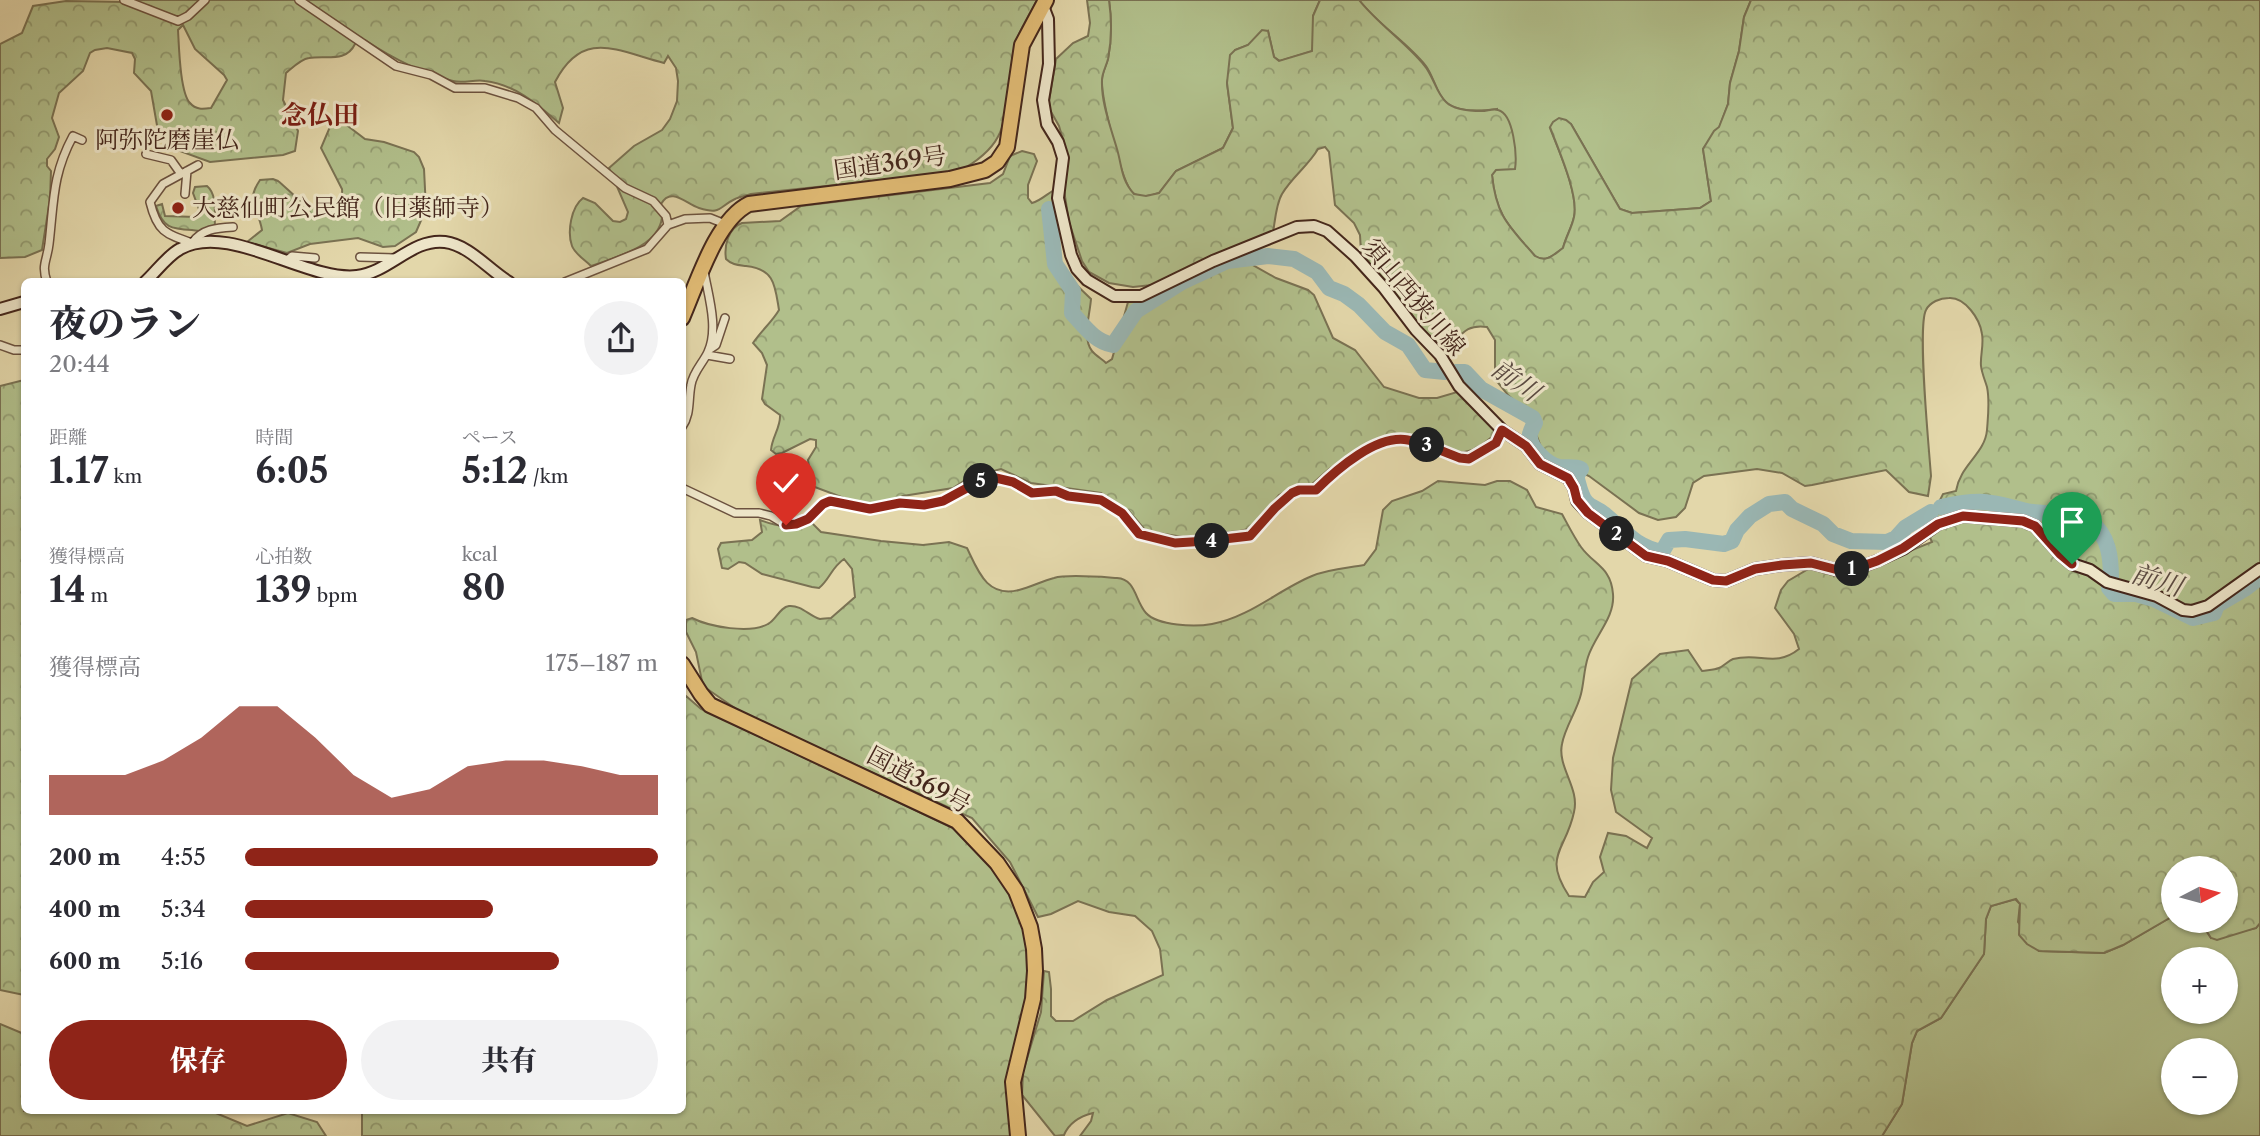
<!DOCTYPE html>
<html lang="ja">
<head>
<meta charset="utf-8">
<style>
  :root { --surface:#fff; --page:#f2f2f3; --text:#2b2b33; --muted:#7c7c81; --accent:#8f2418 }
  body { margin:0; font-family:"Libre Caslon Text","Noto Serif JP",serif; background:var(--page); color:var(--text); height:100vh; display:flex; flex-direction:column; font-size:26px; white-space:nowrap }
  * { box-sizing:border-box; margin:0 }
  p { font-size:23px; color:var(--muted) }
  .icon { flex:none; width:38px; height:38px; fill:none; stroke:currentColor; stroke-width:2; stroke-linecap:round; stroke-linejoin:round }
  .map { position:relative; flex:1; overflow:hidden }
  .side { position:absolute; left:21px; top:278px; width:665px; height:836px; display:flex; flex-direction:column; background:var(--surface); border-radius:10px; box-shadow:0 2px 5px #0004 }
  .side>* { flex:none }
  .needle { width:46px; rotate:84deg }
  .buttons { position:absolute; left:2161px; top:856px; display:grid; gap:14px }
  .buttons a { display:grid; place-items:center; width:77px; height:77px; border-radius:50%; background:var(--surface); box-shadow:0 2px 5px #0004; font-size:35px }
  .pin { position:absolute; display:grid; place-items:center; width:60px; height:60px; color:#fff; margin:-72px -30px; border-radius:50% 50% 50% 0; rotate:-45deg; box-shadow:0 0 7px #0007 }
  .pin .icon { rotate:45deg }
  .km { position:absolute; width:35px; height:35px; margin:-18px; border-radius:50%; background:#222; color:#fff; font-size:19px; line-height:35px; text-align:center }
  .round { display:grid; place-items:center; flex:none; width:74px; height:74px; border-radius:37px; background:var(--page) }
  .head { display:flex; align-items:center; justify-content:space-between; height:119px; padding:0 28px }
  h1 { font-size:38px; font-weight:800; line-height:52px }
  .metrics { display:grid; grid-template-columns:repeat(3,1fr); gap:10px; height:119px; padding:7px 28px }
  .metrics div { display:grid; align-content:center }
  .metrics b { font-size:35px; font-weight:800 }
  .metrics small { font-size:19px; font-weight:400 }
  .metrics p { font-size:19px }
  .chart { height:196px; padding:14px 28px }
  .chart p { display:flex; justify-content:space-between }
  .chart svg { width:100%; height:126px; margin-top:7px; fill:var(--accent); opacity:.7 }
  .action { display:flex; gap:14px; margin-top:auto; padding:14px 28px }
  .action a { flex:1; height:80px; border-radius:42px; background:var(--accent); color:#fff; font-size:28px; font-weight:800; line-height:80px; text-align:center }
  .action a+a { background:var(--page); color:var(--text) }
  ul { padding:0 28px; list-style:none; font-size:23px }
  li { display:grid; grid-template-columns:112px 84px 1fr; align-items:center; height:52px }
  li i { height:18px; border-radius:9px; background:var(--accent) }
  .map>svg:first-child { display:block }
</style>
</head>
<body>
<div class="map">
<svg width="2260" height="1136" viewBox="0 0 2260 1136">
  <defs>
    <pattern id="forest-crowns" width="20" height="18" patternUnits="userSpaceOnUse" patternTransform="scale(1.75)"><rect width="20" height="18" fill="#b1bf8b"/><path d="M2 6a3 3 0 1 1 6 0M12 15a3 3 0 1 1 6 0" fill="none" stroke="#929b71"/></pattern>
  </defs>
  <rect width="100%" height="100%" fill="#e3d7aa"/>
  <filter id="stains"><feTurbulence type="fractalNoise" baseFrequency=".00286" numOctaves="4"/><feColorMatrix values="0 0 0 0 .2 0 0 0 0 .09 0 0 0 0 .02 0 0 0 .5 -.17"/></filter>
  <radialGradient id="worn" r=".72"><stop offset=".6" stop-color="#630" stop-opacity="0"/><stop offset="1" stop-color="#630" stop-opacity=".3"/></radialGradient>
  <!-- green -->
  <path fill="#b1bf8b" stroke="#7a7253" stroke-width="2" fill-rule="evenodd" d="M 1109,0 L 1320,0 L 1313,16 L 1313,51 L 1280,61 L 1274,57 L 1268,31 L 1248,45 L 1235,50 L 1227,83 L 1233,128 L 1223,148 L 1176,171 L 1159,193 C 1152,196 1140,198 1133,193 C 1122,185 1101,96 1102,80 C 1102,72 1106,66 1108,59 C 1112,39 1112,21 1109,0 Z
    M 1359,0 L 1751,0 L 1744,17 L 1739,51 L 1730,83 L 1728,104 L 1719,128 L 1703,149 L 1711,201 L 1700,208 L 1687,209 L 1632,213 L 1620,209 L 1571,124 L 1550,128 C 1558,149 1579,195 1574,217 C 1572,227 1566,236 1563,248 C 1554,255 1546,263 1535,256 C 1509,226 1496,216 1492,175 L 1496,170 L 1497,109 C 1482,111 1461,113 1448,104 C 1437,96 1434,77 1426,66 C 1406,41 1378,25 1359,0 Z
    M 2015,899 L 2020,904 L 2018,922 L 2039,951 L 2104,953 L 2123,945 L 2173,916 L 2174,920 L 2200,921 L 2211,938 L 2256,928 L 2260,923 L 2260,1136 L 1882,1136 L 1902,1104 L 1912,1043 L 1917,1031 L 1941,1018 L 1984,954 L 1986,919 L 1991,906 ZM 2174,959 L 2226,959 L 2226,1012 L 2174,1012 ZM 2174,1050 L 2226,1050 L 2226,1102 L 2174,1102 Z"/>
  <!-- forest -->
  <path fill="url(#forest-crowns)" stroke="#7a7253" stroke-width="2" fill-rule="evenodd" d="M 128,0 L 1037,0 C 1030,14 1020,29 1015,44 C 1013,53 1013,63 1011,72 C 1004,123 1008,145 958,172 L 751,194 C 746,196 739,197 735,199 C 718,207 722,215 699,208 C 686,204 671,186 661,204 C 671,244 619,256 591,266 C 585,260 575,254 572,246 C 567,232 571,207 583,198 L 595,203 L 613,221 L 620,222 L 626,219 L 628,212 L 609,168 L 634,146 L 662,130 L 670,119 L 677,101 L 678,81 L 676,68 L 668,56 L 664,63 C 617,51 583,28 555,82 L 563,108 L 559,123 C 537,104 516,85 485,81 C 475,79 463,84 453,81 C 421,73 392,58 365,40 L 355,44 C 346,63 326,55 309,58 C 301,59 292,68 286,73 L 283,100 L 298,131 L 295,151 L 283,155 L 210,162 L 177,150 L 158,131 L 151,91 L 134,73 L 135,59 L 132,53 L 107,48 L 95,50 L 90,53 L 83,71 L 59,93 L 52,118 L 59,137 L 55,149 L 47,159 L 47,166 L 51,171 L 50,199 L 42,250 L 25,257 L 0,258 L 0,44 L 22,33 L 33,6 L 66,1 L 126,2 ZM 183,25 L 195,49 L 224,75 L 227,80 L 211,108 C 203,109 196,110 190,103 C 180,93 179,46 178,30 Z
    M 1087,0 L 1109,0 C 1112,21 1112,39 1108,59 C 1106,67 1102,73 1102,80 C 1101,103 1111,128 1117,149 C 1122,166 1121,180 1134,194 L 1146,196 L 1159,193 L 1176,171 L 1223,148 L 1233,128 L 1227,83 L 1230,55 L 1235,50 L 1248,45 L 1262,30 L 1268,31 L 1274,57 L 1279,61 L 1312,51 L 1313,16 L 1320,0 L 1359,0 C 1378,24 1404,41 1424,65 C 1433,75 1436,93 1446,102 C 1454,110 1472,111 1482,111 C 1487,111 1494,108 1498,110 C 1514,114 1517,156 1515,169 L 1496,170 L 1492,175 C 1496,216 1509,226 1535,256 C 1547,263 1553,255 1563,248 C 1566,237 1572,227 1574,217 C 1579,195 1558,149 1550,127 L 1553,122 L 1559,118 L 1566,120 L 1571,124 L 1620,209 L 1632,213 L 1687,209 L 1700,208 L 1711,201 L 1703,149 L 1714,131 L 1719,127 L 1728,104 L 1730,83 L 1739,51 L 1744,17 L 1751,0 L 2260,0 L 2260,923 L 2256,928 L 2217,940 L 2211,938 L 2200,921 L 2226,920 L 2226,868 L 2174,868 L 2173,916 L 2123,945 L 2104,953 L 2039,951 L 2027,944 L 2019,935 L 2020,904 L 2016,899 L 1991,906 L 1986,919 L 1984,954 L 1941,1018 L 1917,1031 L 1912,1043 L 1902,1104 L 1882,1136 L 1080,1136 L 1091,1121 L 1093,1113 C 1081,1116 1069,1123 1064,1135 L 1055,1136 L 1022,1095 L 1023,1072 L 1041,1012 L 1044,971 L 1049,972 L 1051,989 L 1051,1016 L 1056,1021 L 1073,1021 L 1107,1000 L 1163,975 L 1160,949 L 1152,931 L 1135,916 L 1109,912 L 1078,901 L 1051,914 L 1038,917 L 1010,862 L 972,818 L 742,713 L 703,686 L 696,652 L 686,632 L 686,620 L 692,618 C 710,627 750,634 768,624 C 776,620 780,607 789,606 C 802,605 809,616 820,619 C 823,619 827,618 831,618 L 855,597 L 852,569 L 844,559 C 831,568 830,579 819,588 L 812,587 L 762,574 L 745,563 L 739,562 L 728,569 L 722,568 L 718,549 L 721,543 L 752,540 L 762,532 L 760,520 C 781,528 789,527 812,523 L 821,532 L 881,541 L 923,545 L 949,542 L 967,548 C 978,571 987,598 1019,590 C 1031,587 1042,581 1054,578 C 1067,574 1102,577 1117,578 C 1136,579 1135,601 1146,613 C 1158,626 1195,627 1212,624 C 1250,617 1278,590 1312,576 C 1328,569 1348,568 1364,565 L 1376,549 L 1383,510 L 1392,501 L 1422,491 L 1438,481 L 1485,485 L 1497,481 L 1510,481 L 1527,490 L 1536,507 L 1562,514 C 1568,525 1574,537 1581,547 C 1594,565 1611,567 1613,594 C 1615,618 1595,635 1588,657 C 1584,669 1584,682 1581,694 C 1577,711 1565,727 1562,744 C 1557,767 1580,788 1574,812 C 1566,851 1542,855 1569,896 L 1585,897 L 1593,882 L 1604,872 L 1600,857 L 1608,833 L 1626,836 L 1647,848 L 1652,838 L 1616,812 L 1611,790 L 1613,758 L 1632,679 L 1660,654 L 1688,650 L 1702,671 C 1707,670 1714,670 1719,668 C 1724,666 1728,661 1733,659 C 1760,652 1775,668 1799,649 L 1794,634 L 1775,608 L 1781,590 L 1788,581 L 1810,568 L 1856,573 L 1932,542 L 1924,524 L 1925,518 L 1938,514 L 1940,500 L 1943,494 L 1956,491 C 1960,465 1985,454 1987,430 C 1988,416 1990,401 1987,387 C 1985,380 1982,374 1981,366 C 1980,356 1984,345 1982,334 C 1980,319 1965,297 1949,298 C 1940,298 1930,302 1926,310 C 1917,327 1929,448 1931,476 L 1928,496 L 1909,492 L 1886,470 L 1812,485 L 1805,486 L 1782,473 L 1757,469 L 1704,476 L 1693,483 L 1685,508 L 1676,517 L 1658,520 L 1639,513 L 1589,476 L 1547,456 L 1543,452 L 1528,413 L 1508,395 L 1495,379 L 1495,340 L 1487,327 C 1465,324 1462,335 1447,349 L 1414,323 L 1361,252 L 1360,235 L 1354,223 L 1335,205 L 1329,152 L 1325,147 L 1318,149 C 1308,166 1292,177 1282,194 C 1276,204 1275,221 1273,233 L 1152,285 L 1133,287 L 1109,283 L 1089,272 L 1082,261 L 1069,222 L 1064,190 L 1068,157 L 1059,126 L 1050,110 L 1049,101 L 1056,59 L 1073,43 L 1088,36 L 1090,23 Z
    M 340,120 L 365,139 L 384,142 L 414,152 L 419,157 L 424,169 L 426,209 L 416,232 L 395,246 L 383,247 L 358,238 L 310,244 L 287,253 L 247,242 L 262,230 C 258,207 245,202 260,180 L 273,179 L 278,181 C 286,187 300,203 309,206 C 323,211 344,205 342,189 L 321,148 L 329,129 Z
    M 1022,151 L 1034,154 L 1037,161 L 1028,185 L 1028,198 L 1032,203 C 1040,201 1047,194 1054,190 L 1060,230 C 1031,246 1078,286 1091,299 C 1090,314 1082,339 1092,351 C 1096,356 1102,359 1106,363 L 1112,359 L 1114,352 L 1128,302 L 1179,286 L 1196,275 L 1236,260 L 1249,263 L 1276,278 L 1308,290 L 1314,295 L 1333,338 L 1355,350 L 1384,387 L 1419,398 L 1437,398 L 1457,392 L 1499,431 C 1486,441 1476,453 1458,452 L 1409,435 L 1397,435 L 1373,440 L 1329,469 L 1311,485 L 1293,488 L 1279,495 L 1252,528 L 1240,531 L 1183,537 L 1146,531 L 1129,511 L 1101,493 L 1031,483 L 1001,469 L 970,477 L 953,488 L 903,496 L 887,503 L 860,504 L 812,486 L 808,460 L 816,447 L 816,440 L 810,439 L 782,453 L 776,454 L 771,450 C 772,437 781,427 780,415 L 765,404 L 762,399 L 767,365 L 762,353 L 753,343 C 761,331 772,322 779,310 C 775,286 775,269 746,266 C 738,265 732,265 726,259 C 724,246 728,228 742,223 L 780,221 L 801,206 L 990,183 L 1003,174 L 1010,156 Z
    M 207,186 C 218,195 214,215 215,229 C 208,233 200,231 192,230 C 171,229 163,228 156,206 L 162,204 L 165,216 L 196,217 L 200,212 L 193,193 L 195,187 Z
    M 24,380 L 24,995 L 0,990 L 0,386 Z
    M 686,696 L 701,709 L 955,829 L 995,868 L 1015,897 L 1029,947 L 1030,977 L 1021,1028 L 1006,1087 L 1013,1136 L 362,1136 L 362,1111 L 682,1111 L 682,703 Z
    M 0,1024 L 24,1034 L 24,1111 L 211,1111 L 247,1126 L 288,1113 L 317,1122 L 326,1136 L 0,1136 Z"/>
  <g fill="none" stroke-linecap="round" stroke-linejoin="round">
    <!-- river -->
    <path stroke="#9ab7b4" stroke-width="16" d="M 1049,209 L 1055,264 L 1073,291 L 1072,313 C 1085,327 1094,341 1113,345 L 1136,311 L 1182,282 L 1227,261 L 1268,256 L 1294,259 L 1317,272 L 1329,288 L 1344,294 L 1359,305 L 1385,332 L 1408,345 L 1425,370 L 1445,372
      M 1456,372 L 1465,372 L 1481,389 L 1533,418 L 1535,423 C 1533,426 1531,430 1530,434 C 1528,447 1547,464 1559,467 C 1567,468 1574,466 1581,469 L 1576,476 C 1579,484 1580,495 1586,502 C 1590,507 1598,509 1604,514 C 1625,531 1634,546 1662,552 L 1669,540 L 1685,539 L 1724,544 L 1732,541 L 1737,530 L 1750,516 L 1769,504 L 1785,502 L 1792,509 L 1823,524 L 1833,534 L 1851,541 L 1887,542 L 1896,538 L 1906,527 L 1931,512
      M 1941,507 C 1955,504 1970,501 1984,502 C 1998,503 2013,508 2027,511 C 2049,515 2072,511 2091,523 C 2109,535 2111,559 2111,578
      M 2109,588 L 2114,594 L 2136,594 L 2154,599 L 2193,618 L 2214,613 L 2217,605 L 2246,588 L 2260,577"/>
    <defs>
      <path id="street" d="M 124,0 L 178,21 L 188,16 L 205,0
        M 299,0 L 396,66 L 431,75 L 455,88 L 485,88 L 518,98 L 536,108 L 555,130 L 625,188 L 653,201 L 666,216 L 668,225
        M 146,154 L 171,160 L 181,174
        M 198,165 L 163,184 L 150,202 C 157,231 165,234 192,243 C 202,229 216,228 233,227
        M 185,194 L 187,171
        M 360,257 L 395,258
        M 287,260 L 292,256 L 315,258
        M 47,282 C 41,265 47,261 49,244 C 54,202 52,175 73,136 L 82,140
        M 565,282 L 647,249 L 668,225 L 685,219 L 710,218 L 725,224
        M 0,345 L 14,350 L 24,350
        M 710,349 L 716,345 L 725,318
        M 707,355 L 730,359
        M 682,427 C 691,414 688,400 691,385 C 693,372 703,363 708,352 C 719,328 708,295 704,271
        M 682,488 L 735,513 L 759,513 L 771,516 L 786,525 L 796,524 L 808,519 L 823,504 L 830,501 L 870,510 L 900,503 L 924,505 L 943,501 L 978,482 L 996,478 L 1013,482 L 1032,493 L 1056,491 L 1068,496 L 1101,500 L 1122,513 L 1139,534 L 1175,543 L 1228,540 L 1250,535 L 1274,508 L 1292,493 L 1299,490 L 1316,490 C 1336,469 1377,434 1408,440 C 1426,443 1443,452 1460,458 L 1469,459 L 1496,443 L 1502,430"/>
      <path id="secondary" d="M 1043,6 L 1048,19 L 1049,64 L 1043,100 L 1047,124 L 1058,142 L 1063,158 L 1058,198 L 1071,255 L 1077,269 L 1087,280 L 1114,296 L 1141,296 L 1213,261 L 1297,227 L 1314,226 L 1327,231 L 1355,256 L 1384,288 L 1416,330 L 1440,355 L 1459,386 L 1502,430 L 1526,446 L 1540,464 L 1568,478 L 1574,488 L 1577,501 L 1588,513 L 1646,556 L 1668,561 L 1713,580 L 1726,581 L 1755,569 L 1782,565 L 1811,563 L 1837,570 L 1855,569 L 1877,561 L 1903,549 L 1938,524 L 1963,516 L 2023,521 L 2035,526 L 2060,554 L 2072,564 L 2090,570 L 2107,582 L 2157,596 L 2183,610 L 2192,611 L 2208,606 L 2260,569
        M 145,282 C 156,272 167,256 180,249 C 228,221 307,282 357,276 C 390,272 412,238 445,242 C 469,245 489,270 509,282
        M 0,309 L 24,302"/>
      <path id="highway" d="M 682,318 C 697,284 716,220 749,204 L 950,179 L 985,170 L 997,162 L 1007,147 L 1022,45 L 1046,0
        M 682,664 L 701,694 L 710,705 L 957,821 L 997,863 L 1016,891 L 1030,927 L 1034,949 L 1035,971 L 1033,999 L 1013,1082 L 1018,1136"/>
    </defs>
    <!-- street casing -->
    <use href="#street" stroke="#6c523f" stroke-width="10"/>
    <!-- secondary casing -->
    <use href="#secondary" stroke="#44261b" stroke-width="14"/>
    <!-- highway casing -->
    <use href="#highway" stroke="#44261b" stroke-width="18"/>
    <!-- street -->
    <use href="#street" stroke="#ede5c8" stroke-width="7"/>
    <!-- secondary -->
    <use href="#secondary" stroke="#ede5c8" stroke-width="10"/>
    <!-- highway -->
    <use href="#highway" stroke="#e2bc75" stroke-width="14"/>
  </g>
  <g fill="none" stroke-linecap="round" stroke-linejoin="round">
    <defs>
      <path id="route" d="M 786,525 L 796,524 L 808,519 L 823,504 L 830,501 L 870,509 L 900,503 L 924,505 L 943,501 L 978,482 L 996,478 L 1013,482 L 1032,493 L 1056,491 L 1068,496 L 1101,500 L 1122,513 L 1139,534 L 1175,543 L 1207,541 L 1250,536 L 1275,508 L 1292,493 L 1299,490 L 1316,490 C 1337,469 1377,434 1408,440 C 1426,443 1443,452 1460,458 L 1469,459 L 1496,443 L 1502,430 L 1526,446 L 1540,464 L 1568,478 L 1574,488 L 1577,500 L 1588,513 L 1646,556 L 1668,561 L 1713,580 L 1726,581 L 1755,569 L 1782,565 L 1811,563 L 1838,570 L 1854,569 L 1877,561 L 1903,548 L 1938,524 L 1963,516 L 2023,521 L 2035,526 L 2060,554 L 2072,564"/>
    </defs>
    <!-- route casing -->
    <use href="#route" stroke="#fff" stroke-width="14"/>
    <!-- route -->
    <use href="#route" stroke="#8f2418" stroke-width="9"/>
  </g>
  <!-- markers -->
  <g fill="#8f2418" stroke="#ede5c8" stroke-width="2.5">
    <circle cx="167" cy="115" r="7"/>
    <circle cx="178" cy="208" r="7"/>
  </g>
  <g text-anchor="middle" stroke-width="6" stroke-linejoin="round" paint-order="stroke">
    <!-- poi labels -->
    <g font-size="24" fill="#44261b" stroke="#ede5c8">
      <text x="167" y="148">阿弥陀磨崖仏</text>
      <text x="192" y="216" text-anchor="start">大慈仙町公民館（旧薬師寺）</text>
    </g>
    <!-- street labels -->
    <g font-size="24" fill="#44261b" stroke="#ede5c8">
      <text transform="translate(890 163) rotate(-8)" y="8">国道369号</text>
      <text transform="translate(1414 297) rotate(50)" y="8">須山西狭川線</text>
      <text transform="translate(919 780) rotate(28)" y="8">国道369号</text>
    </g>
    <!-- neighbourhood labels -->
    <g font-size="26" font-weight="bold" fill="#7a1f14" stroke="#ede5c8">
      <text x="320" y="124">念仏田</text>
    </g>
    <!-- water labels -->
    <g font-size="26" font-style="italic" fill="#5a4a41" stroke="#ede5c8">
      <text transform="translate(1516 380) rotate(35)" y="9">前川</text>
      <text transform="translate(2157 580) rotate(17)" y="9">前川</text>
    </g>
  </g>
  <rect width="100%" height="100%" filter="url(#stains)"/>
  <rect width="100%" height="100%" fill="url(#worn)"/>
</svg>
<div class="buttons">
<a><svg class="needle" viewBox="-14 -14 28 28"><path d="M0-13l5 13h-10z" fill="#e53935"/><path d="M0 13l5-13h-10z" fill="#7c7c81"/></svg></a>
<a>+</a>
<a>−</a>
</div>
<div class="pin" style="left:2072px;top:564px;background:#1e9e55"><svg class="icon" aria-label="arrive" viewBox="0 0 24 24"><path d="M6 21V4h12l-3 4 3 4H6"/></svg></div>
<div class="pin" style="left:786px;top:525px;background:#d93025"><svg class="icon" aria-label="check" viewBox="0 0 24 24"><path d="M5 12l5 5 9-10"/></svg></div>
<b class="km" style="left:1852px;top:569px">1</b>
<b class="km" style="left:1617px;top:534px">2</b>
<b class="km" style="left:1427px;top:445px">3</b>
<b class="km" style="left:1212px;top:541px">4</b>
<b class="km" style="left:981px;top:481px">5</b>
<section class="side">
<div class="head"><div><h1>夜のラン</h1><p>20:44</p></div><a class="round"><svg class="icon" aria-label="share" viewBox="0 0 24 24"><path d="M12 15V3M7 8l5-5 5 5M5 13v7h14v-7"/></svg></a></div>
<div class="metrics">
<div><p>距離</p><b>1.17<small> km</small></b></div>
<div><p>時間</p><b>6:05</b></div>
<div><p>ペース</p><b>5:12<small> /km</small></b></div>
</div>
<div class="metrics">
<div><p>獲得標高</p><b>14<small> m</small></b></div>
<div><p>心拍数</p><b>139<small> bpm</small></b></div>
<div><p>kcal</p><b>80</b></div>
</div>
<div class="chart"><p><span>獲得標高</span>175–187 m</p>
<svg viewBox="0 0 160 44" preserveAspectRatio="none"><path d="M0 44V30L10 30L20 30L30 25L40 17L50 6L60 6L70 17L80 30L90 38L100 35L110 27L120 25L130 25L140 27L150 30L160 30V44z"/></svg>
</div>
<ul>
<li><b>200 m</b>4:55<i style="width:100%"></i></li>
<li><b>400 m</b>5:34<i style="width:60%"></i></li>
<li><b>600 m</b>5:16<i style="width:76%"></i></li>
</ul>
<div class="action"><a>保存</a><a>共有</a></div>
</section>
</div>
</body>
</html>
